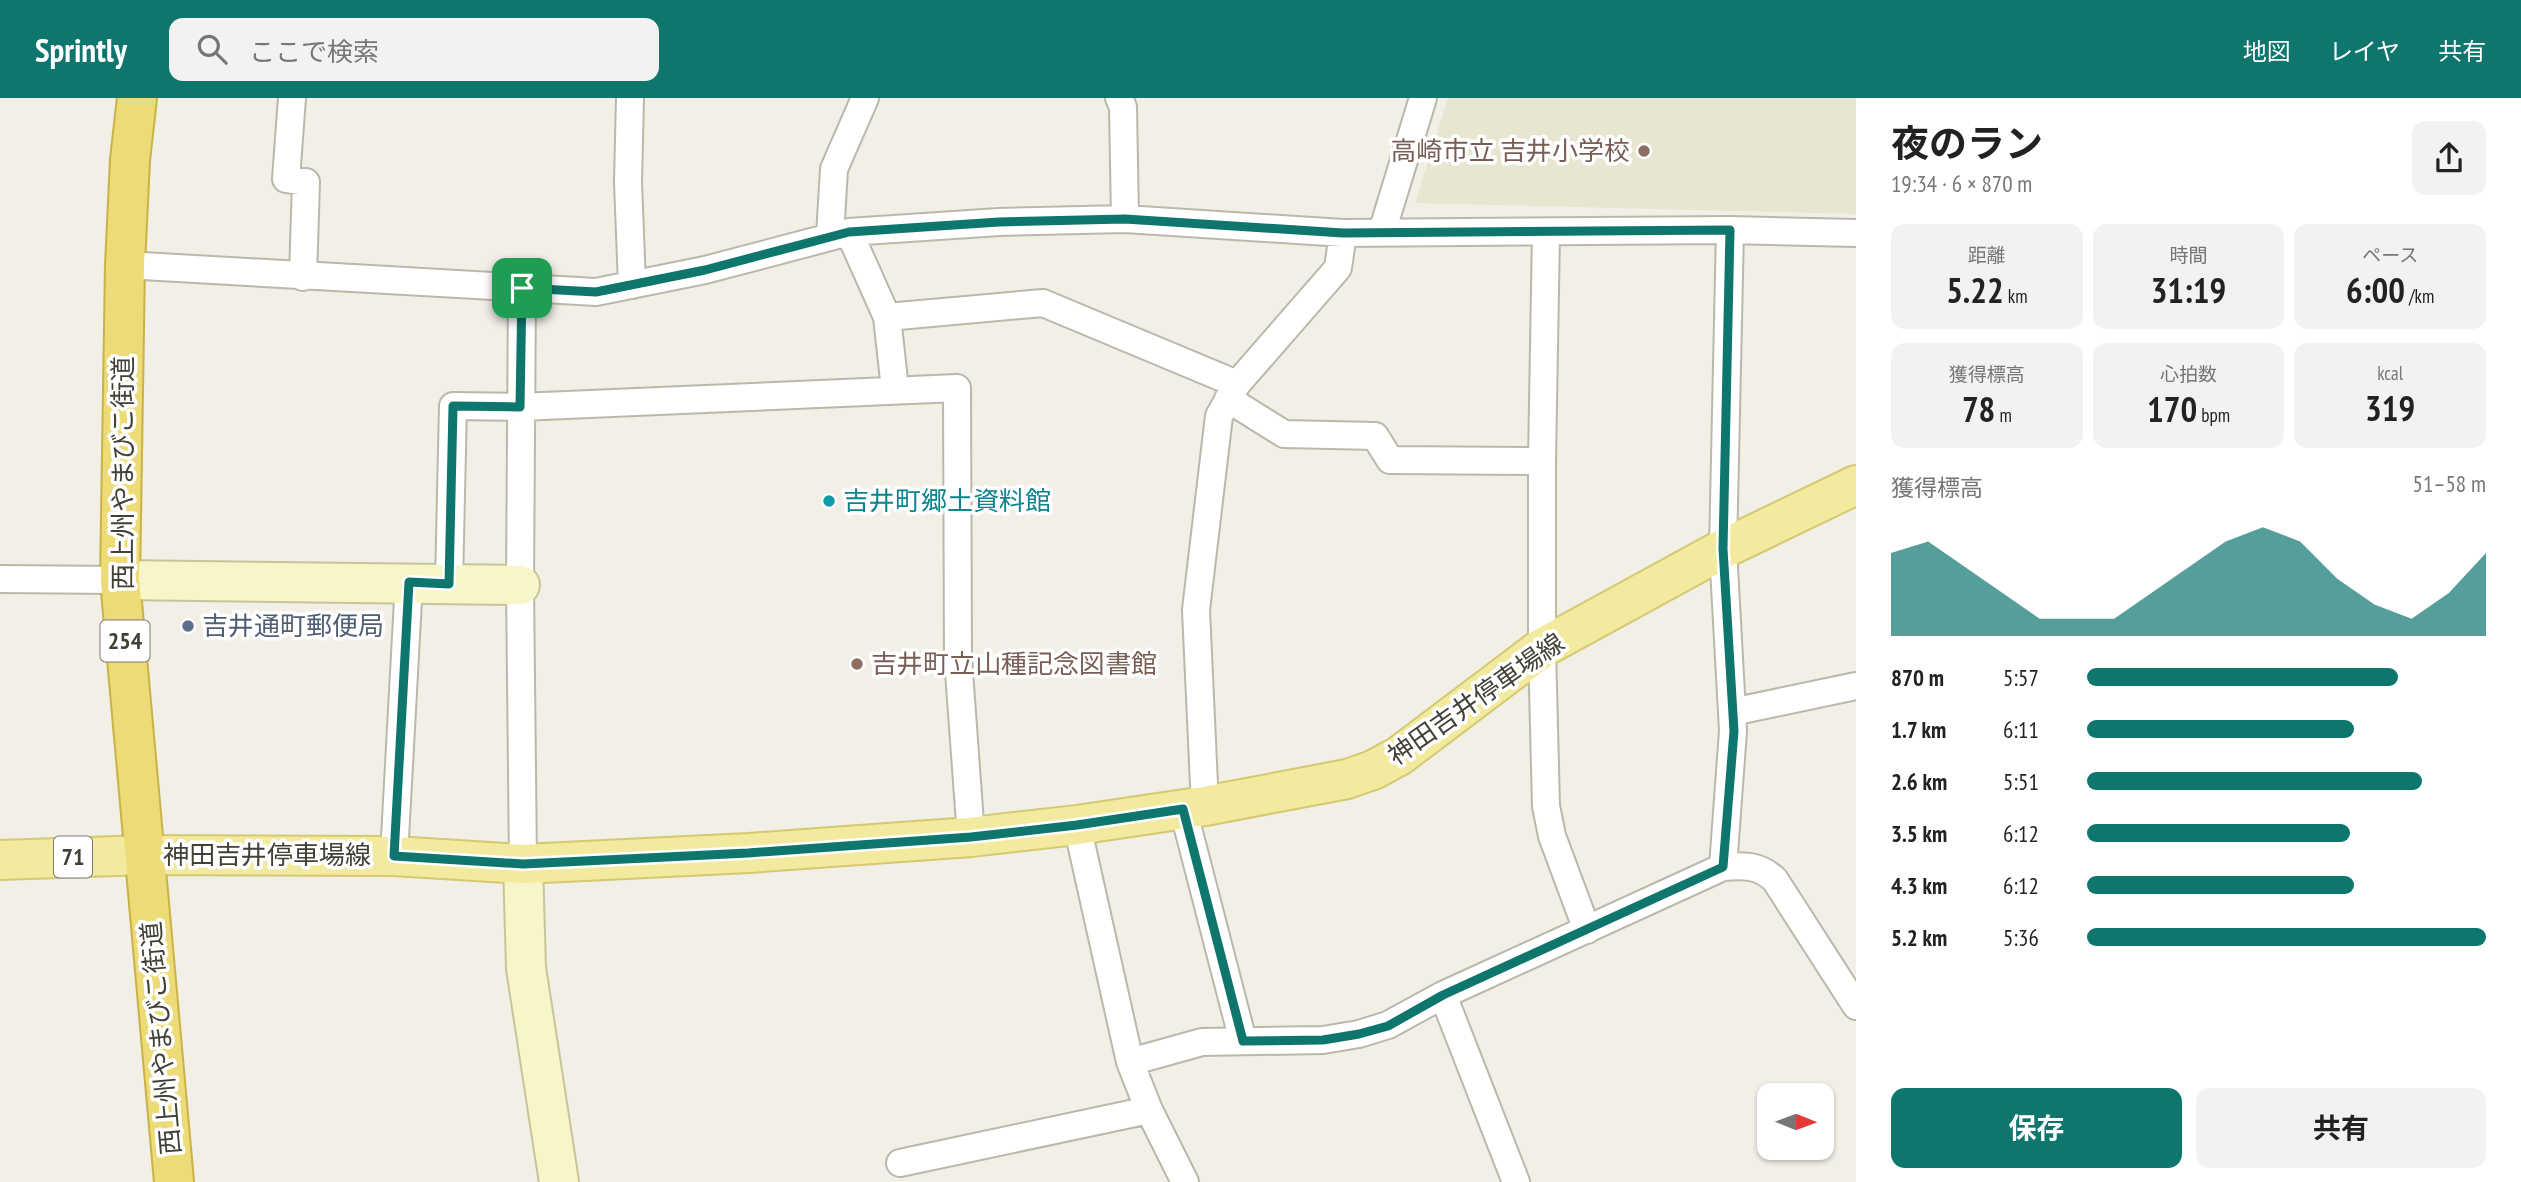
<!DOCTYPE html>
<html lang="ja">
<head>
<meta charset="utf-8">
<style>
  :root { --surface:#fff; --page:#f2f2f2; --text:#222; --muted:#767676; --accent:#0f766e }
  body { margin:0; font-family:"PT Sans Narrow","Noto Sans JP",sans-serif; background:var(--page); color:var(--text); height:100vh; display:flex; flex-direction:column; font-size:26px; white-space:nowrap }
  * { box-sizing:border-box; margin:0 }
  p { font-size:23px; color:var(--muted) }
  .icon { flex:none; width:38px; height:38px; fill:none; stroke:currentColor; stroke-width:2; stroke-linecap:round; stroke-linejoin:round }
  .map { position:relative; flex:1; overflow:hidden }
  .details { display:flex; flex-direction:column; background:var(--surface); width:665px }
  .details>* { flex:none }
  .needle { width:46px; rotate:91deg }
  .buttons { position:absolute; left:1757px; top:985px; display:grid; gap:14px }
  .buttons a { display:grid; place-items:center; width:77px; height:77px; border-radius:14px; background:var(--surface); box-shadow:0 2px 5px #0004; font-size:35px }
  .pin { position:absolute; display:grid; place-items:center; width:60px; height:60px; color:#fff; margin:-30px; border-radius:14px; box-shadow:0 4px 10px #0006 }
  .round { display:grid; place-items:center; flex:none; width:74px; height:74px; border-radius:14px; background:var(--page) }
  .head { display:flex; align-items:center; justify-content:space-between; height:119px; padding:0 35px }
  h1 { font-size:38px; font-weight:700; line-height:52px }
  .metrics { display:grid; grid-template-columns:repeat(3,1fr); gap:10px; height:119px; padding:7px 35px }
  .metrics div { display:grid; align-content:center; border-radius:14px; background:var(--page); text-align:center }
  .metrics b { font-size:35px; font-weight:700 }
  .metrics small { font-size:19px; font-weight:400 }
  .metrics p { font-size:19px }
  .chart { height:196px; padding:14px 35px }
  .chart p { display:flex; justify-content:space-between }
  .chart svg { width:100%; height:126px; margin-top:7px; fill:var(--accent); opacity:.7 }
  .primary-button { display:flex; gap:14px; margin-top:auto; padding:14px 35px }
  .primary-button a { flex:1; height:80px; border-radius:14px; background:var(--accent); color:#fff; font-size:28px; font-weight:700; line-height:80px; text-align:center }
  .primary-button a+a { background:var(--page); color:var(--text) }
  ul { padding:0 35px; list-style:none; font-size:23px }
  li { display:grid; grid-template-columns:112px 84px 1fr; align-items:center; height:52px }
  li i { height:18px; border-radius:9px; background:var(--accent) }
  header { display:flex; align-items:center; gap:42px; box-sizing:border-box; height:98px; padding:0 35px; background:var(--accent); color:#fff }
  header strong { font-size:33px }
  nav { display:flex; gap:38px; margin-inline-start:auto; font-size:24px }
  .search { width:490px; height:63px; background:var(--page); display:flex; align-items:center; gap:18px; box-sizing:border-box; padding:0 24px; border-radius:14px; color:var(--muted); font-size:26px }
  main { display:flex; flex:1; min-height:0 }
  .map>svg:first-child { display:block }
</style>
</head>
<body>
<header>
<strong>Sprintly</strong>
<div class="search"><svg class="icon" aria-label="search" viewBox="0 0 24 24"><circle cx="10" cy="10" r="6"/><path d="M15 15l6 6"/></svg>ここで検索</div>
<nav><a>地図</a><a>レイヤ</a><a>共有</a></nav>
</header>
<main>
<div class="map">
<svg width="1856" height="1084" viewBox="0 0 1856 1084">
  <rect width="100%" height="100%" fill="#f1efe6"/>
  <!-- education -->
  <path fill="#e8e6d1" d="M 1448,0 L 1856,0 L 1856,116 L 1415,105 Z"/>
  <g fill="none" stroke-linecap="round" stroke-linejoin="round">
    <defs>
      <path id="street" d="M 292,0 L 286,81 L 306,84 L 303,179
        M 630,0 L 628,84 L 632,187
        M 1119,0 L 1123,9 L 1125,121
        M 849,134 L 887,219 L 895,291
        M 1382,134 L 1423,0
        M 1546,134 L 1542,363 L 1542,550 L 1546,708 L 1552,738 L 1587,832
        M 830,138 L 834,71 L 865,0
        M 125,167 L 596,194 L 705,172 L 849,134 L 999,124 L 1125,121 L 1343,135 L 1730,132 L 1856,135
        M 522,189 L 520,487 L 523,766
        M 887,219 L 1043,205 L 1237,286
        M 1228,301 L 1284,336 L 1375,338 L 1390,362 L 1542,363
        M 0,481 L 120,482
        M 449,486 L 453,308 L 520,309 L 957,290 L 958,560 L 971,739
        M 1732,614 L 1856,588
        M 1205,708 L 1196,512 L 1219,318 L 1237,286 L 1338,170 L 1343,135
        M 1183,711 L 1243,943
        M 1077,727 L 1130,964 L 1149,1012 L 1185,1084
        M 394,758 L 409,484
        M 1723,769 L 1733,633 L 1723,451 L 1730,132
        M 1443,897 L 1516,1084
        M 1130,964 L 1202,944 L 1323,942 L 1359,936 L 1388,927 L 1443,897 L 1723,769 C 1743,767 1760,767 1775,782 L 1856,908
        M 900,1065 L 1149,1012"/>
      <path id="secondary" d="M 120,482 L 520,487
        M 523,766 L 526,870 L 559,1084"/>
      <path id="primary" d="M 0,762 L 145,757 L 394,758 L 523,766 L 749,755 L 971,739 L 1077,727 L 1205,708 L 1347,681 L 1373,672 L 1399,658 L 1542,550 L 1723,451 L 1856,387"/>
      <path id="highway" d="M 137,0 L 130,62 L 125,167 L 120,482 L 174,1084"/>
    </defs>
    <!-- street casing -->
    <use href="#street" stroke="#bbb8aa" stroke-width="30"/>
    <!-- secondary casing -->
    <use href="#secondary" stroke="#c8c499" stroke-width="42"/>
    <!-- primary casing -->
    <use href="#primary" stroke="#d4c970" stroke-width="42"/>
    <!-- highway casing -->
    <use href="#highway" stroke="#cab247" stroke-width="42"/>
    <!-- street -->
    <use href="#street" stroke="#fff" stroke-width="26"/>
    <!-- secondary -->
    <use href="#secondary" stroke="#f8f5c9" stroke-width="38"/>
    <!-- primary -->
    <use href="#primary" stroke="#f2ea9e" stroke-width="38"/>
    <!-- highway -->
    <use href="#highway" stroke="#ecdb76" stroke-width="38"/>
  </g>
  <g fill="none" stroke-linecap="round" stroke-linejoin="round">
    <defs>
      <path id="route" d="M 1125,121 L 1343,135 L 1730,132 L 1723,451 L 1734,633 L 1723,769 L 1443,897 L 1388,928 L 1359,936 L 1323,942 L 1243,943 L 1183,711 L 1077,727 L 971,739 L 748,755 L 523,766 L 394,758 L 409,484 L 449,486 L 453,308 L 520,309 L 522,190 L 596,194 L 705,172 L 849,134 L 999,124 Z"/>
    </defs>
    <!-- route casing -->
    <use href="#route" stroke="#fff" stroke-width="14"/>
    <!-- route -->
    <use href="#route" stroke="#0f766e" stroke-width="9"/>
  </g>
  <!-- markers -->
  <g fill="#8d6e63" stroke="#fff" stroke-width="2.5">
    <circle cx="1644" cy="53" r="7"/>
    <circle cx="857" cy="566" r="7"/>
  </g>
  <circle fill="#0f9aa8" stroke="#fff" stroke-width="2.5" cx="829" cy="403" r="7"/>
  <circle fill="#5c6f8a" stroke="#fff" stroke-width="2.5" cx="188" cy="528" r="7"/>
  <g text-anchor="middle" stroke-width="7" stroke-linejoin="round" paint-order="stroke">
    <!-- shield labels -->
    <g fill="#fff" stroke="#7b7972" stroke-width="2">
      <rect x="100.5" y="522.5" width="49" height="41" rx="5"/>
      <rect x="54" y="738.5" width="38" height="41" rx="5"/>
    </g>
    <g font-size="24" font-weight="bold" fill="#434036">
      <text x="125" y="551">254</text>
      <text x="73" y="767">71</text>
    </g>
    <!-- education labels -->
    <g font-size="26" fill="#785e54" stroke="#fff" text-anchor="end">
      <text x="1630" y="62">高崎市立 吉井小学校</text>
      <text x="871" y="575" text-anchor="start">吉井町立山種記念図書館</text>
    </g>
    <!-- street labels -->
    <g font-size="26" fill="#434036" stroke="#fff">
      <text transform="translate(123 375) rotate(-90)" y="9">西上州やまびこ街道</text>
      <text transform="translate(1476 601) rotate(-35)" y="9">神田吉井停車場線</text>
      <text x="267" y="766">神田吉井停車場線</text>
      <text transform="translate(161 940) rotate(-95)" y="9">西上州やまびこ街道</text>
    </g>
    <!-- culture labels -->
    <g font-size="26" fill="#0d838f" stroke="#fff" text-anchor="start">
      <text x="843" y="412">吉井町郷土資料館</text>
    </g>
    <!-- service labels -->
    <g font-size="26" fill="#4e5e75" stroke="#fff" text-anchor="start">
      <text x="202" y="537">吉井通町郵便局</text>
    </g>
  </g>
</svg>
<div class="buttons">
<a><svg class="needle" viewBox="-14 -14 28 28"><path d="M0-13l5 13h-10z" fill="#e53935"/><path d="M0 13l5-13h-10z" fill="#767676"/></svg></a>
</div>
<div class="pin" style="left:522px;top:190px;background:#1e9e55"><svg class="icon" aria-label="arrive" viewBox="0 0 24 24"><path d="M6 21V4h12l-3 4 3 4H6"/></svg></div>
</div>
<section class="details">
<div class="head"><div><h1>夜のラン</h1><p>19:34 · 6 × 870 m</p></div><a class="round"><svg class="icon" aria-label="share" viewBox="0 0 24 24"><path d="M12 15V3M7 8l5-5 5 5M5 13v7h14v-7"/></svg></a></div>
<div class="metrics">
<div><p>距離</p><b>5.22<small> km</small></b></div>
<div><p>時間</p><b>31:19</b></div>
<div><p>ペース</p><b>6:00<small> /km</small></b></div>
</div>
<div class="metrics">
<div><p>獲得標高</p><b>78<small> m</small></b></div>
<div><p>心拍数</p><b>170<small> bpm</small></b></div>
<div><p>kcal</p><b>319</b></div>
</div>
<div class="chart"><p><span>獲得標高</span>51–58 m</p>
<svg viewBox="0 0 160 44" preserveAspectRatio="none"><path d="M0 44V15L10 11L20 20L30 29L40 38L50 38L60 38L70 29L80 20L90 11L100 6L110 11L120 24L130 33L140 38L150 29L160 15V44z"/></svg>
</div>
<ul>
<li><b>870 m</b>5:57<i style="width:78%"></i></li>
<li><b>1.7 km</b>6:11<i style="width:67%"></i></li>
<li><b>2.6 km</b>5:51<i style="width:84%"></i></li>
<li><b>3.5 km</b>6:12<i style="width:66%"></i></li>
<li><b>4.3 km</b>6:12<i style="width:67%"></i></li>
<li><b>5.2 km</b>5:36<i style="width:100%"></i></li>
</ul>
<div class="primary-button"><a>保存</a><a>共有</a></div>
</section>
</main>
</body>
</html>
